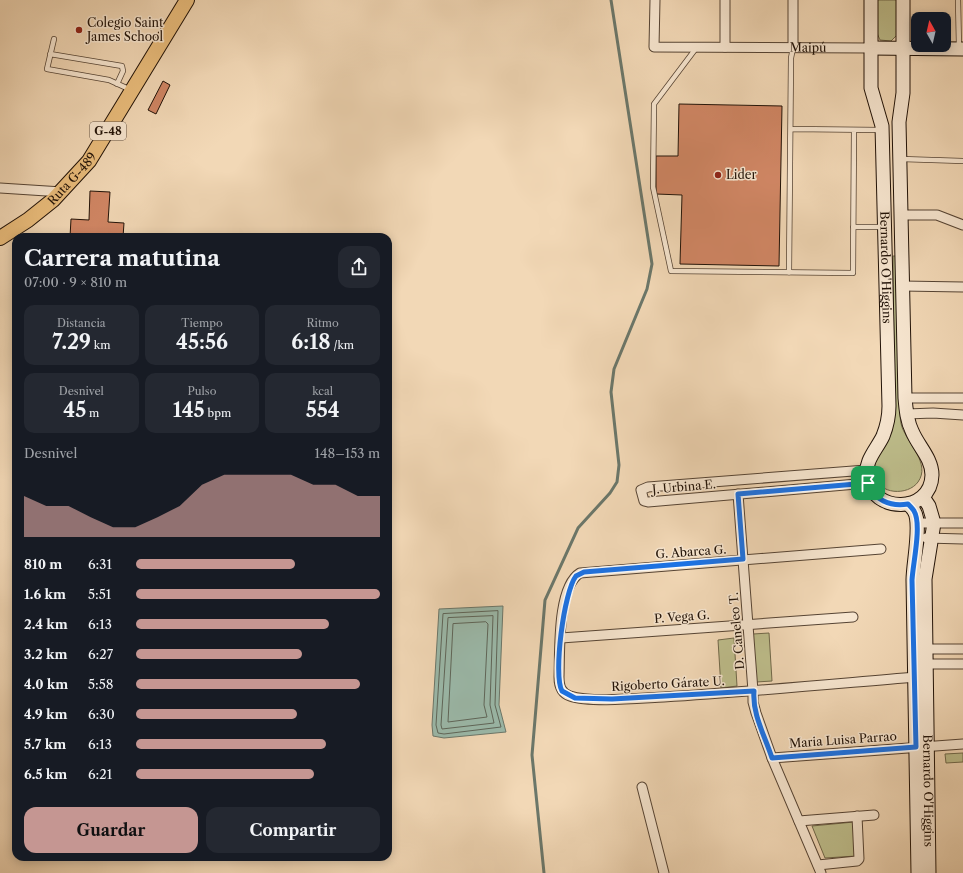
<!DOCTYPE html>
<html lang="es">
<head>
<meta charset="utf-8">
<style>
  :root { --surface:#171b24; --page:#242831; --text:#f1f3f6; --muted:#9ea1a6; --accent:#c59692 }
  body { margin:0; font-family:"Libre Caslon Text",serif; background:var(--page); color:var(--text); height:100vh; display:flex; flex-direction:column; font-size:15px; white-space:nowrap }
  * { box-sizing:border-box; margin:0 }
  p { font-size:13px; color:var(--muted) }
  .icon { flex:none; width:22px; height:22px; fill:none; stroke:currentColor; stroke-width:2; stroke-linecap:round; stroke-linejoin:round }
  .map { position:relative; flex:1; overflow:hidden }
  .details { position:absolute; left:12px; top:233px; width:380px; height:628px; display:flex; flex-direction:column; background:var(--surface); border-radius:12px; box-shadow:0 2px 10px #0003 }
  .details>* { flex:none }
  .needle { width:26px; rotate:352deg }
  .fabs { position:absolute; left:911px; top:12px; display:grid; gap:8px }
  .fabs a { display:grid; place-items:center; width:40px; height:40px; border-radius:8px; background:var(--surface); box-shadow:0 2px 10px #0003; font-size:20px }
  .pin { position:absolute; display:grid; place-items:center; width:34px; height:34px; color:#fff; margin:-17px; border-radius:8px; box-shadow:0 2px 6px #0006 }
  .round { display:grid; place-items:center; flex:none; width:42px; height:42px; border-radius:12px; background:var(--page) }
  .summary { display:flex; align-items:center; justify-content:space-between; height:68px; padding:0 12px }
  h1 { font-size:22px; font-weight:700; line-height:30px }
  .stats { display:grid; grid-template-columns:repeat(3,1fr); gap:6px; height:68px; padding:4px 12px }
  .stats div { display:grid; align-content:center; border-radius:10px; background:var(--page); text-align:center }
  .stats b { font-size:20px; font-weight:700 }
  .stats small { font-size:11px; font-weight:400 }
  .stats p { font-size:11px }
  .chart { height:112px; padding:8px 12px }
  .chart p { display:flex; justify-content:space-between }
  .chart svg { width:100%; height:72px; margin-top:4px; fill:var(--accent); opacity:.7 }
  .action { display:flex; gap:8px; margin-top:auto; padding:8px 12px }
  .action a { flex:1; height:46px; border-radius:12px; background:var(--accent); color:#111; font-size:16px; font-weight:700; line-height:46px; text-align:center }
  .action a+a { background:var(--page); color:var(--text) }
  ul { padding:0 12px; list-style:none; font-size:13px }
  li { display:grid; grid-template-columns:64px 48px 1fr; align-items:center; height:30px }
  li i { height:10px; border-radius:5px; background:var(--accent) }
  .map>svg:first-child { display:block }
</style>
</head>
<body>
<div class="map">
<svg width="963" height="873" viewBox="0 0 963 873">
  <rect width="100%" height="100%" fill="#f2d8b6"/>
  <filter id="stains"><feTurbulence type="fractalNoise" baseFrequency=".005" numOctaves="4"/><feColorMatrix values="0 0 0 0 .2 0 0 0 0 .09 0 0 0 0 .02 0 0 0 .5 -.17"/></filter>
  <radialGradient id="worn" r=".72"><stop offset=".6" stop-color="#630" stop-opacity="0"/><stop offset="1" stop-color="#630" stop-opacity=".3"/></radialGradient>
  <!-- green -->
  <path fill="#bebe8c" stroke="#70684a" d="M 877,0 L 898,0 L 898,34 L 891,41 L 880,40 L 877,33 Z
    M 893,256 L 897,256 L 900,409 C 900,415 900,422 902,427 C 908,444 931,464 918,482 C 908,496 878,495 875,475 C 871,456 891,438 894,419 C 897,404 894,386 894,371 C 894,332 893,294 893,256 Z
    M 769,633 L 772,681 L 756,682 L 753,634 Z
    M 734,638 L 737,686 L 721,688 L 718,640 Z
    M 963,753 L 963,762 L 946,763 L 945,754 Z
    M 854,822 L 856,856 L 825,858 L 812,826 Z"/>
  <!-- water -->
  <path fill="#9bbaab" stroke="#6b776a" d="M 503,606 L 499,705 L 506,732 L 444,738 L 433,736 L 432,725 L 439,609 Z"/>
  <g fill="none" stroke-linecap="round" stroke-linejoin="round">
    <!-- shore -->
    <path stroke="#5e665a" stroke-width="1" d="M 498,611 L 495,705 L 501,727 L 444,734 L 438,733 L 436,725 L 443,614 Z
      M 493,616 L 490,705 L 494,723 L 442,729 L 441,725 L 448,618 Z
      M 486,622 L 488,624 L 484,705 L 487,717 L 448,722 L 453,624 Z"/>
    <!-- stream -->
    <path stroke="#6b776a" stroke-width="3" d="M 544,873 L 532,755 L 545,600 L 578,528 L 610,493 L 617,482 L 619,465 L 611,392 L 614,369 L 647,289 L 652,264 L 611,0"/>
  </g>
  <!-- building -->
  <path fill="#d08664" stroke="#221308" d="M 163,81 L 170,85 L 156,114 L 148,110 Z
    M 679,104 L 782,106 L 779,266 L 680,264 L 682,195 L 656,194 L 656,156 L 678,156 Z
    M 90,191 L 110,192 L 108,222 L 124,223 L 123,237 L 70,237 L 71,219 L 89,220 Z"/>
  <g fill="none" stroke-linecap="round" stroke-linejoin="round">
    <defs>
      <path id="lane" d="M 958,0 L 959,47
        M 54,39 L 47,69 L 109,80 L 131,90
        M 697,47 L 654,104 L 653,187 L 671,271 L 853,273 L 854,130
        M 50,54 L 122,66 L 123,71 L 117,84
        M 791,129 L 881,130
        M 901,159 L 963,161
        M 853,227 L 884,227
        M 789,273 L 791,58 L 793,48"/>
      <g id="street">
        <path id="s1" d="M 655,0 L 654,47 L 870,48"/>
        <path d="M 725,47 L 725,0"/>
        <path d="M 793,48 L 793,0"/>
        <path d="M 0,188 L 62,192"/>
        <path d="M 900,215 L 937,215 L 963,225"/>
        <path d="M 902,286 L 963,287"/>
        <path d="M 905,398 L 963,398"/>
        <path d="M 907,414 L 933,413 L 963,415"/>
        <path d="M 866,470 L 648,487 L 641,490 L 644,501 L 648,502 L 868,483"/>
        <path d="M 738,494 L 753,691 L 753,702 L 756,713 L 772,758 L 821,873"/>
        <path d="M 917,523 L 963,523"/>
        <path d="M 926,538 L 963,539"/>
        <path d="M 881,549 L 580,573 C 557,587 560,652 559,677 C 559,686 561,693 570,696 C 590,703 642,698 664,697 C 748,692 832,684 916,677"/>
        <path d="M 561,638 L 853,617"/>
        <path d="M 926,649 L 963,649"/>
        <path d="M 927,664 L 963,664"/>
        <path d="M 772,758 L 963,744"/>
        <path d="M 642,787 L 664,873"/>
        <path d="M 799,821 L 874,815"/>
        <path d="M 818,865 L 857,861 L 859,859 L 857,816"/>
      </g>
      <g id="secondary">
        <path id="s2" d="M 871,0 L 871,88 L 882,126 L 889,406 C 889,416 887,426 883,436 C 877,449 864,461 867,477 C 872,514 931,514 932,475 C 932,458 918,446 912,431 C 907,421 906,410 905,398 L 899,122 L 903,93 L 903,0"/>
        <path d="M 870,48 L 963,49"/>
        <path id="s3" d="M 923,497 L 929,506 L 934,523 L 925,579 L 929,873"/>
        <path d="M 908,504 C 910,506 913,509 914,511 C 922,523 913,563 913,580 L 918,873"/>
      </g>
      <g id="primary">
        <path id="s4" d="M 0,238 L 28,220 L 53,200 L 89,161 L 187,0"/>
      </g>
    </defs>
    <!-- lane casing -->
    <use href="#lane" stroke="#564434" stroke-width="6"/>
    <!-- street casing -->
    <use href="#street" stroke="#564434" stroke-width="11"/>
    <!-- secondary casing -->
    <use href="#secondary" stroke="#221308" stroke-width="15"/>
    <!-- primary casing -->
    <use href="#primary" stroke="#221308" stroke-width="16"/>
    <!-- lane -->
    <use href="#lane" stroke="#f7e6d0" stroke-width="4.5"/>
    <!-- street -->
    <use href="#street" stroke="#f7e6d0" stroke-width="9"/>
    <!-- secondary -->
    <use href="#secondary" stroke="#f7e6d0" stroke-width="13"/>
    <!-- primary -->
    <use href="#primary" stroke="#e9bc7b" stroke-width="14"/>
  </g>
  <g fill="none" stroke-linecap="round" stroke-linejoin="round">
    <defs>
      <path id="route" d="M 868,483 C 874,500 890,507 908,504 C 910,506 913,509 914,511 C 922,524 913,563 912,580 L 916,747 L 772,758 C 765,736 752,714 754,691 L 612,699 L 575,698 L 562,691 C 553,675 564,591 576,576 L 584,572 L 743,559 L 738,494 Z"/>
    </defs>
    <!-- route casing -->
    <use href="#route" stroke="#fff" stroke-width="8"/>
    <!-- route -->
    <use href="#route" stroke="#1a73e8" stroke-width="5"/>
  </g>
  <!-- markers -->
  <g fill="#8f2418" stroke="#f7e6d0" stroke-width="1.5">
    <circle cx="79" cy="30" r="4"/>
    <circle cx="718" cy="175" r="4"/>
  </g>
  <g text-anchor="middle" stroke-width="3" stroke-linejoin="round" paint-order="stroke">
    <!-- shield labels -->
    <rect fill="#f7e6d0" stroke="#625244" stroke-width="1" x="90" y="122" width="36" height="18" rx="3"/>
    <g font-size="11" font-weight="bold" fill="#221308">
      <text x="108" y="135">G-48</text>
    </g>
    <!-- poi labels -->
    <g font-size="12" fill="#221308" stroke="#f7e6d0" text-anchor="start">
      <text x="87" y="27">Colegio Saint<tspan x="87" dy="14">James School</tspan></text>
      <text x="726" y="179">Lider</text>
    </g>
    <!-- street labels -->
    <g font-size="12" fill="#221308" stroke="#f7e6d0">
      <text dy="4" stroke="none"><textPath href="#s1" startOffset="201">Maipú</textPath></text>
      <text dy="4" stroke="none"><textPath href="#s4" startOffset="94">Ruta G-489</textPath></text>
      <text dy="4" stroke="none"><textPath href="#s2" startOffset="269">Bernardo O'Higgins</textPath></text>
      <text transform="translate(684 487) rotate(-5)" y="4">J. Urbina E.</text>
      <text transform="translate(691 552) rotate(-4)" y="4">G. Abarca G.</text>
      <text transform="translate(682 617) rotate(-4)" y="4">P. Vega G.</text>
      <text transform="translate(737 631) rotate(-95)" y="4">D. Caneleo T.</text>
      <text transform="translate(668 684) rotate(-3)" y="4">Rigoberto Gárate U.</text>
      <text transform="translate(843 740) rotate(-4)" y="4">Maria Luisa Parrao</text>
      <text dy="4" stroke="none"><textPath href="#s3" startOffset="297">Bernardo O'Higgins</textPath></text>
    </g>
  </g>
  <rect width="100%" height="100%" filter="url(#stains)"/>
  <rect width="100%" height="100%" fill="url(#worn)"/>
</svg>
<div class="fabs">
<a><svg class="needle" viewBox="-14 -14 28 28"><path d="M0-13l5 13h-10z" fill="#e53935"/><path d="M0 13l5-13h-10z" fill="#9ea1a6"/></svg></a>
</div>
<div class="pin" style="left:868px;top:483px;background:#1e9e55"><svg class="icon" aria-label="arrive" viewBox="0 0 24 24"><path d="M6 21V4h12l-3 4 3 4H6"/></svg></div>
<section class="details">
<div class="summary"><div><h1>Carrera matutina</h1><p>07:00 · 9 × 810 m</p></div><a class="round"><svg class="icon" aria-label="share" viewBox="0 0 24 24"><path d="M12 15V3M7 8l5-5 5 5M5 13v7h14v-7"/></svg></a></div>
<div class="stats">
<div><p>Distancia</p><b>7.29<small> km</small></b></div>
<div><p>Tiempo</p><b>45:56</b></div>
<div><p>Ritmo</p><b>6:18<small> /km</small></b></div>
</div>
<div class="stats">
<div><p>Desnivel</p><b>45<small> m</small></b></div>
<div><p>Pulso</p><b>145<small> bpm</small></b></div>
<div><p>kcal</p><b>554</b></div>
</div>
<div class="chart"><p><span>Desnivel</span>148–153 m</p>
<svg viewBox="0 0 160 44" preserveAspectRatio="none"><path d="M0 44V19L10 25L20 25L30 32L40 38L50 38L60 32L70 25L80 12L90 6L100 6L110 6L120 6L130 12L140 12L150 19L160 19V44z"/></svg>
</div>
<ul>
<li><b>810 m</b>6:31<i style="width:65%"></i></li>
<li><b>1.6 km</b>5:51<i style="width:100%"></i></li>
<li><b>2.4 km</b>6:13<i style="width:79%"></i></li>
<li><b>3.2 km</b>6:27<i style="width:68%"></i></li>
<li><b>4.0 km</b>5:58<i style="width:92%"></i></li>
<li><b>4.9 km</b>6:30<i style="width:66%"></i></li>
<li><b>5.7 km</b>6:13<i style="width:78%"></i></li>
<li><b>6.5 km</b>6:21<i style="width:73%"></i></li>
</ul>
<div class="action"><a>Guardar</a><a>Compartir</a></div>
</section>
</div>
</body>
</html>
